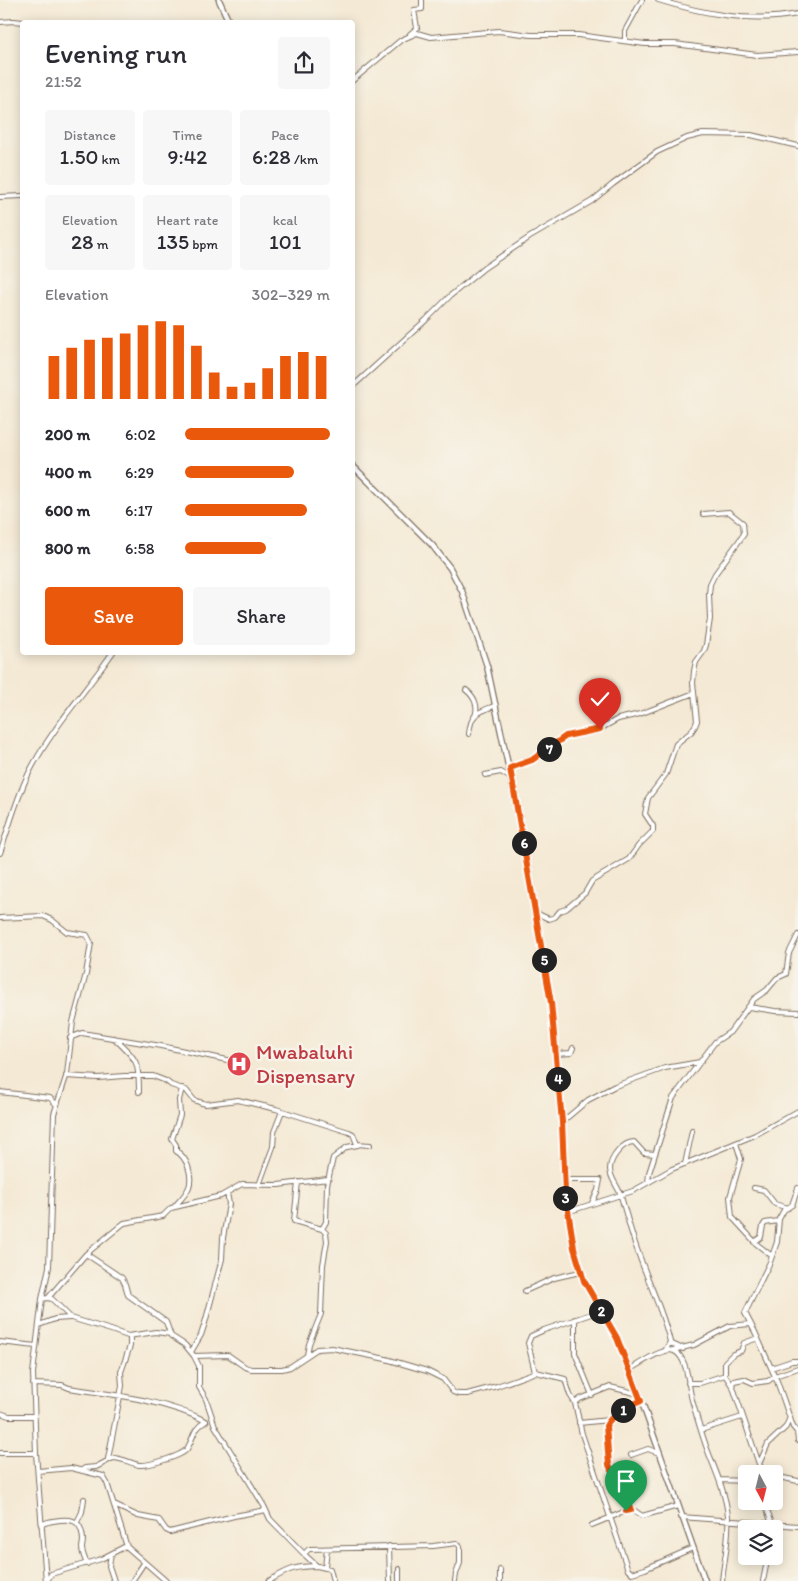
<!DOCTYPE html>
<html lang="en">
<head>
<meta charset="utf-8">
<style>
  :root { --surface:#fff; --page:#f7f7f7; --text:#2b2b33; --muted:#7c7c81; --accent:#ea580c }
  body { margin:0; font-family:Itim,sans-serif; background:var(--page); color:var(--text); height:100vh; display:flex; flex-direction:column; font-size:19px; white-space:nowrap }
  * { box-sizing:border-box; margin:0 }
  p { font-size:16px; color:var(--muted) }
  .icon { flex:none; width:28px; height:28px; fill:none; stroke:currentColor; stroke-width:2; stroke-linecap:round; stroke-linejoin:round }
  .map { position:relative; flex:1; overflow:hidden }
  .panel { position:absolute; left:20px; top:20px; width:335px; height:635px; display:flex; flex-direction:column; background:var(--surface); border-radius:5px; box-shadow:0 2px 12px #0003 }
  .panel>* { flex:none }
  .needle { width:32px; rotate:173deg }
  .tools { position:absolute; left:738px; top:1465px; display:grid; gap:10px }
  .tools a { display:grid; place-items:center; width:45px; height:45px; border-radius:5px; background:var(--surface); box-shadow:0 2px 12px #0003; font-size:25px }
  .pin { position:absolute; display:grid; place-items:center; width:42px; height:42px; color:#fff; margin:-51px -21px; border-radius:50% 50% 50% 0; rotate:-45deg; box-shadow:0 0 5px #0007 }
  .pin .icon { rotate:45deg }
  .km { position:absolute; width:25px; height:25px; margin:-12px; border-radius:50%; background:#222; color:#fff; font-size:14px; line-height:25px; text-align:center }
  .round { display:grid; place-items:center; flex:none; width:52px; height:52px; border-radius:5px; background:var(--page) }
  .head { display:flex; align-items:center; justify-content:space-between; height:85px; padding:0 25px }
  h1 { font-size:28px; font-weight:600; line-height:38px }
  .stats { display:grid; grid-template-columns:repeat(3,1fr); gap:8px; height:85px; padding:5px 25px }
  .stats div { display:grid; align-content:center; border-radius:5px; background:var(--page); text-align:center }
  .stats b { font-size:21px; font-weight:600 }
  .stats small { font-size:14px; font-weight:400 }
  .stats p { font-size:14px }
  .chart { height:140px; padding:10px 25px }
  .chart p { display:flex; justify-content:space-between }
  .chart svg { width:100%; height:90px; margin-top:5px; stroke:var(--accent); stroke-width:6 }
  .primary-button { display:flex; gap:10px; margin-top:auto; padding:10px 25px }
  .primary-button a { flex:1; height:58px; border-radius:5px; background:var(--accent); color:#fff; font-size:20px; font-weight:600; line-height:58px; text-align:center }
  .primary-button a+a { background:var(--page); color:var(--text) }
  ul { padding:0 25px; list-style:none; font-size:16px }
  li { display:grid; grid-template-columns:80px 60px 1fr; align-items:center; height:38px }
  li i { height:12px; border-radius:6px; background:var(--accent) }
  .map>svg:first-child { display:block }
</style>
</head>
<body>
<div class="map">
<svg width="798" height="1581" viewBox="0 0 798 1581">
  <rect width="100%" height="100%" fill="#f7f3e8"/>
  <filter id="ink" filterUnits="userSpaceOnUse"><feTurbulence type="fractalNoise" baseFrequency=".02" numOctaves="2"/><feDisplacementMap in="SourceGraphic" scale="10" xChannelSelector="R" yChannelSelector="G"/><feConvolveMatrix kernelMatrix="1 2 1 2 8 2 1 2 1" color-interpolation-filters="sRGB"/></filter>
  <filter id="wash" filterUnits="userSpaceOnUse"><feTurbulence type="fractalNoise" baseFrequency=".0096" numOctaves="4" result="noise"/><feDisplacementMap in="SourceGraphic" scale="20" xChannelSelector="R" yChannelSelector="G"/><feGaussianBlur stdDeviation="1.12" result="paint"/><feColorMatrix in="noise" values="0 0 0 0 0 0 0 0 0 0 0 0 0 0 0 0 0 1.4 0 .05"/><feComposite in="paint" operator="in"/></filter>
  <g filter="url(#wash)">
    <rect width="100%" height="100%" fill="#f4e9d4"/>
  </g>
  <g filter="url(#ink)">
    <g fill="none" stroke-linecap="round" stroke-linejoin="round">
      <defs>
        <path id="minor" d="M 658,0 C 704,14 750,23 798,14
          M 0,22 L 14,21 L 23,22
          M 410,34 L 417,28 L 414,10 L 422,9 L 422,0
          M 625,41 L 625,31 L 642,0
          M 352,81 L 401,40 L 417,33 L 431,37 L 499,31 L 531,35 L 578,35 L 645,44 L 675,44 L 757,55 L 798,52
          M 0,197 L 22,196
          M 352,387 L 426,320 L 450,296 L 484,268 L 530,237 L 592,201 L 613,184 L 657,152 L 687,138 L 703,134 L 751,135 L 798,146
          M 466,690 C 474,696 479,706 475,716
          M 469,734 C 471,712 478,713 496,705
          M 509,768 L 532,760 L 566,736 L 596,731 L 618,719 L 640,714 L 694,693
          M 485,775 L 501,772 L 511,778
          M 0,853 C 10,825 17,795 31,769 C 53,727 86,691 113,652
          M 536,913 L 549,919 L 555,917 L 560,911 L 566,909 L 585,893 L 592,881 L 629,859 L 639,845 L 653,831 L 653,826 L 645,814 L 648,798 L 666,774 L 676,744 L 691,732 L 695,726 L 697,721 L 693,683 L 694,671 L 696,662 L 704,651 L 706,645 L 710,619 L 709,594 L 710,584 L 715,574 L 744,534 L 743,523 L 729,512 L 703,514
          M 0,918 L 43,916 L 52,920 L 67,932 L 87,935 L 91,943 L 86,974 L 73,1022 L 67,1074 L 54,1114 L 49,1267 L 42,1299 L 33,1373 L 36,1453 L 46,1581
          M 749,1007 L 775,1011 L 798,1012
          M 70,1038 L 82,1033 L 161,1046 L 232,1061
          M 114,1038 C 137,1060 139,1060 139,1092
          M 556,1054 L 571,1053 L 573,1048
          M 66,1076 L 98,1078 L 124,1076 L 153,1076 L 166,1081 L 171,1085 L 186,1090 L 194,1100 L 199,1102 L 206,1104 L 238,1100 L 276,1109 L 349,1132 L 353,1134 L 357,1144 L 370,1145
          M 0,1092 L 50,1098 L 56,1104
          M 562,1122 L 588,1100 L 615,1086 L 665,1068 L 700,1062
          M 736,1143 L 741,1159 L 730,1197 L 732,1217 L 754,1241
          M 655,1154 L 644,1153 L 634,1142 C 623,1142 610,1158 610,1169 C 610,1178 617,1185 620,1193 C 626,1213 631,1233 638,1252 C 648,1282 663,1311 670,1342 L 665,1351
          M 685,1164 L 692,1131
          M 564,1180 L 600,1180 L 598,1190 L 592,1203
          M 298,1182 L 294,1221 L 322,1229 L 326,1233 L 327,1241 L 323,1265 L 321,1314 L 309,1344 L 307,1355
          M 648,1182 L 649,1173 L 673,1098 L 715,1042 L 730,1032 L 754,999 L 767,990 L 777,978 L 786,974 L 789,953 L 798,935
          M 259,1185 L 273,1147 L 274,1132 L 282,1111
          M 754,1188 L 764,1190 L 775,1204 L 788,1208
          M 798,1188 L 792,1205 L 784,1210 L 779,1219 L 777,1242 L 770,1262 L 745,1313 L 755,1332 L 777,1381 L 793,1427 L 798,1433
          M 174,1207 C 179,1201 186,1195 189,1187 C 193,1175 187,1157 176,1151 L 176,1145 L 172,1139 L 180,1115 L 179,1100 L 182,1088
          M 567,1212 L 633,1191 L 672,1169 L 755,1135 L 798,1111
          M 322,1229 L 326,1222 L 327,1185 L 333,1158 L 347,1147 L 358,1145
          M 86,1254 L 122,1278 L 125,1284 L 128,1295 L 166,1322 L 171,1336 L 185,1345 L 194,1356 L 199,1366 L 199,1387 L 206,1399 L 215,1426 L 264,1506 L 270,1519 L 306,1556 L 317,1566 L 330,1569 L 333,1581
          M 772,1256 L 754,1242 L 761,1237 L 763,1226 L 765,1223 L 778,1221
          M 525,1291 L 554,1278 L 580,1272
          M 48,1298 L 86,1254 L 124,1223 L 163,1216 L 171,1208 L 221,1196 L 242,1184 L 278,1185 L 328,1179
          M 42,1299 L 48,1298 L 52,1299 L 71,1318 L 111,1330 L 128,1336 L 156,1332 L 170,1334
          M 575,1319 L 575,1353 L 592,1395
          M 39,1325 L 55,1319 L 70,1318
          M 0,1342 L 36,1346
          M 670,1343 L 683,1349
          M 673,1350 L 694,1345 L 730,1326 L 750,1324
          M 191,1352 L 201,1335 L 205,1323 L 222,1259 L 223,1238 L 229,1204 L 227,1193
          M 194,1356 L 228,1355 L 245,1367 L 251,1369 L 282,1369 L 290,1367 L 317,1349 L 332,1348 L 386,1359 L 427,1371 L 443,1379 L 453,1392 L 458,1394 L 467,1394 L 497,1386 L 536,1372 L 565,1379 L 570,1395 L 575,1403
          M 771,1368 L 792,1361 L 798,1361
          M 629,1370 C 638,1365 664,1346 674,1351 C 688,1357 688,1386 692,1400 C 697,1418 702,1436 709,1454 C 717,1474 726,1495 728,1516 C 730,1536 724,1561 722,1581
          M 535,1372 L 528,1343 L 531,1336 L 544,1330 L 591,1314 L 603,1315
          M 688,1383 L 700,1383 L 725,1375
          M 33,1384 L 62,1385 L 69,1388 C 114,1395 164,1400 206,1421
          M 732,1386 L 725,1375 L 725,1362 L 733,1354 L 741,1351 L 744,1343 L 758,1338
          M 639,1394 L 610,1387 L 580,1399 L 575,1403 L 582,1434 L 628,1570 L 632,1573 L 645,1569 L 693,1548
          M 0,1413 L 9,1416 L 35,1416
          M 579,1423 L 609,1420
          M 701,1430 L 742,1417
          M 797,1432 L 798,1441
          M 0,1453 L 36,1453
          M 631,1455 L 648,1449 L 659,1453
          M 108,1459 L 122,1386 L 121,1372 L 130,1346 L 130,1337
          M 759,1464 L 768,1444 L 786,1427 L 790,1417
          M 82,1470 L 85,1468 L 96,1467 L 113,1458 C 122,1458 130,1463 139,1465 C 148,1466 182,1456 187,1449 C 195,1436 191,1431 206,1421
          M 38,1471 L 71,1468 L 103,1476 L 107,1483 L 127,1547 L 166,1581
          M 767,1474 L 764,1472 L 759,1464 L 732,1384 L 734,1381 L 744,1379 L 753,1383 L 768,1381 L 775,1376 L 798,1368
          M 774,1476 L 798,1481
          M 720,1480 L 746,1481
          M 764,1501 L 772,1524 L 772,1529
          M 114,1505 L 138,1516 L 159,1520 L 166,1530 L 170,1532 L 234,1516 L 266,1510
          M 631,1510 L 609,1465 L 606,1426 C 612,1413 629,1406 641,1401
          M 681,1517 L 798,1526
          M 77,1522 L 82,1512 L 84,1499
          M 41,1525 C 47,1521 53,1521 60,1520 C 76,1518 82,1524 83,1540 C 83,1543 82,1546 82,1548 C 82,1553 85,1559 87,1564
          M 592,1525 L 626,1511 L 635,1511 L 642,1516 L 678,1506
          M 389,1546 L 390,1581
          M 111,1554 L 109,1566 L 114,1581
          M 304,1554 L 309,1549 L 433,1546 L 457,1543 L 460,1546 L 460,1563 L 456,1574 L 455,1581
          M 325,1567 L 327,1549
          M 500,1570 L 500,1581
          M 47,1581 L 51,1574 L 101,1559 L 126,1546
          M 132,1581 L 144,1563
          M 269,1581 C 289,1569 295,1566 319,1566
          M 399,1581 L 399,1569
          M 763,1581 L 768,1556"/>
        <path id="tertiary" d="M 219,0 L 229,22
          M 352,465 L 432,545 L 450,568 L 462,591 L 487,666 L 519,817 L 551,1003 L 562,1122 L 565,1192 L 574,1248 L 584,1281 L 617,1338 L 639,1394 L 705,1581"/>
      </defs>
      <!-- minor casing -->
      <use href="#minor" stroke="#7c6d5e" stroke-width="6"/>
      <!-- tertiary casing -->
      <use href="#tertiary" stroke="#7c6d5e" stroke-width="7"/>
      <!-- minor -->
      <use href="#minor" stroke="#fff" stroke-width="4"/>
      <!-- tertiary -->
      <use href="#tertiary" stroke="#fff" stroke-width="4.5"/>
    </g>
  </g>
  <g fill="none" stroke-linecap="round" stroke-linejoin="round" filter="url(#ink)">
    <defs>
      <path id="route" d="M 600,729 L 566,736 L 532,760 L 510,768 L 551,1003 L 562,1122 L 565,1192 L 574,1248 L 584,1281 L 617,1338 L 641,1401 C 629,1406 612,1413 606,1426 L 609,1465 L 631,1510 L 626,1511"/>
    </defs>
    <!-- route casing -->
    <use href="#route" stroke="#fff" stroke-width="10"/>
    <!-- route -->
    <use href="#route" stroke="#ea580c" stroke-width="6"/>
  </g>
  <!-- icons -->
  <defs>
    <symbol id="hospital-disc" viewBox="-11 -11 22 22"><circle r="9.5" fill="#e0444e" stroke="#f7f3e8"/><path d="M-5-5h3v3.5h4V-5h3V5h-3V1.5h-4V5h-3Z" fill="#fff"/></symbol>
  </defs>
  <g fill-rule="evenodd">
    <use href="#hospital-disc" x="225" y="1050" width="28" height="28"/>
  </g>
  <g text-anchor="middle" stroke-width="5" stroke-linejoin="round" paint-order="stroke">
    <!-- health labels -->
    <g font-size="21" fill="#be3a42" stroke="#f7f3e8" text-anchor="start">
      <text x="256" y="1059">Mwabaluhi<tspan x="256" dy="24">Dispensary</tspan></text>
    </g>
  </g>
</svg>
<div class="tools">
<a><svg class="needle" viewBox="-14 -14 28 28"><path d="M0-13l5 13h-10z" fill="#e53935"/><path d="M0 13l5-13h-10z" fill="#7c7c81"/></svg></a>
<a><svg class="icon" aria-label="layers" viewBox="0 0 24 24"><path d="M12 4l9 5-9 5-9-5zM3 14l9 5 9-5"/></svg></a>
</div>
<div class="pin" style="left:626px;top:1511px;background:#1e9e55"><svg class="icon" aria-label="arrive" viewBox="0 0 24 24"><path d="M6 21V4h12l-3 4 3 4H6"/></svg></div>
<div class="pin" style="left:600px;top:729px;background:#d93025"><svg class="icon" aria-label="check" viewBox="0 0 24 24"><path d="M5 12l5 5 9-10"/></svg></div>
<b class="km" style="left:623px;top:1410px">1</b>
<b class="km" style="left:601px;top:1311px">2</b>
<b class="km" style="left:565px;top:1198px">3</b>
<b class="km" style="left:558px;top:1079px">4</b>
<b class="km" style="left:544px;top:960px">5</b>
<b class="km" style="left:524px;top:843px">6</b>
<b class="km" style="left:549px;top:749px">7</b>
<section class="panel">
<div class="head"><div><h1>Evening run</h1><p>21:52</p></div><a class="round"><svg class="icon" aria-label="share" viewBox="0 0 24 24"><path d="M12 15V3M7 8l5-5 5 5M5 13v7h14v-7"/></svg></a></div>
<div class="stats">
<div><p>Distance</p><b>1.50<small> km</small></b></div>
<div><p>Time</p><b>9:42</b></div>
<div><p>Pace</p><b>6:28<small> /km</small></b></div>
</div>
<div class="stats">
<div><p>Elevation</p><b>28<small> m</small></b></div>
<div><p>Heart rate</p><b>135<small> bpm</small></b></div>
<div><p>kcal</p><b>101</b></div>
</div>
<div class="chart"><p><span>Elevation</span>302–329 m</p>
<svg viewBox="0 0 160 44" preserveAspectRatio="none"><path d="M5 44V23M15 44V19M25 44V15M35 44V14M45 44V12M55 44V8M65 44V6M75 44V8M85 44V18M95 44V31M105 44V38M115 44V36M125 44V29M135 44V23M145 44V21M155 44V23"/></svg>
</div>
<ul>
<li><b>200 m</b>6:02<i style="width:100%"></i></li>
<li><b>400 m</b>6:29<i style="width:75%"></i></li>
<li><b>600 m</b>6:17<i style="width:84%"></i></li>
<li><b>800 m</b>6:58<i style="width:56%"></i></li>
</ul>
<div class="primary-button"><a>Save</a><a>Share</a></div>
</section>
</div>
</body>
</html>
